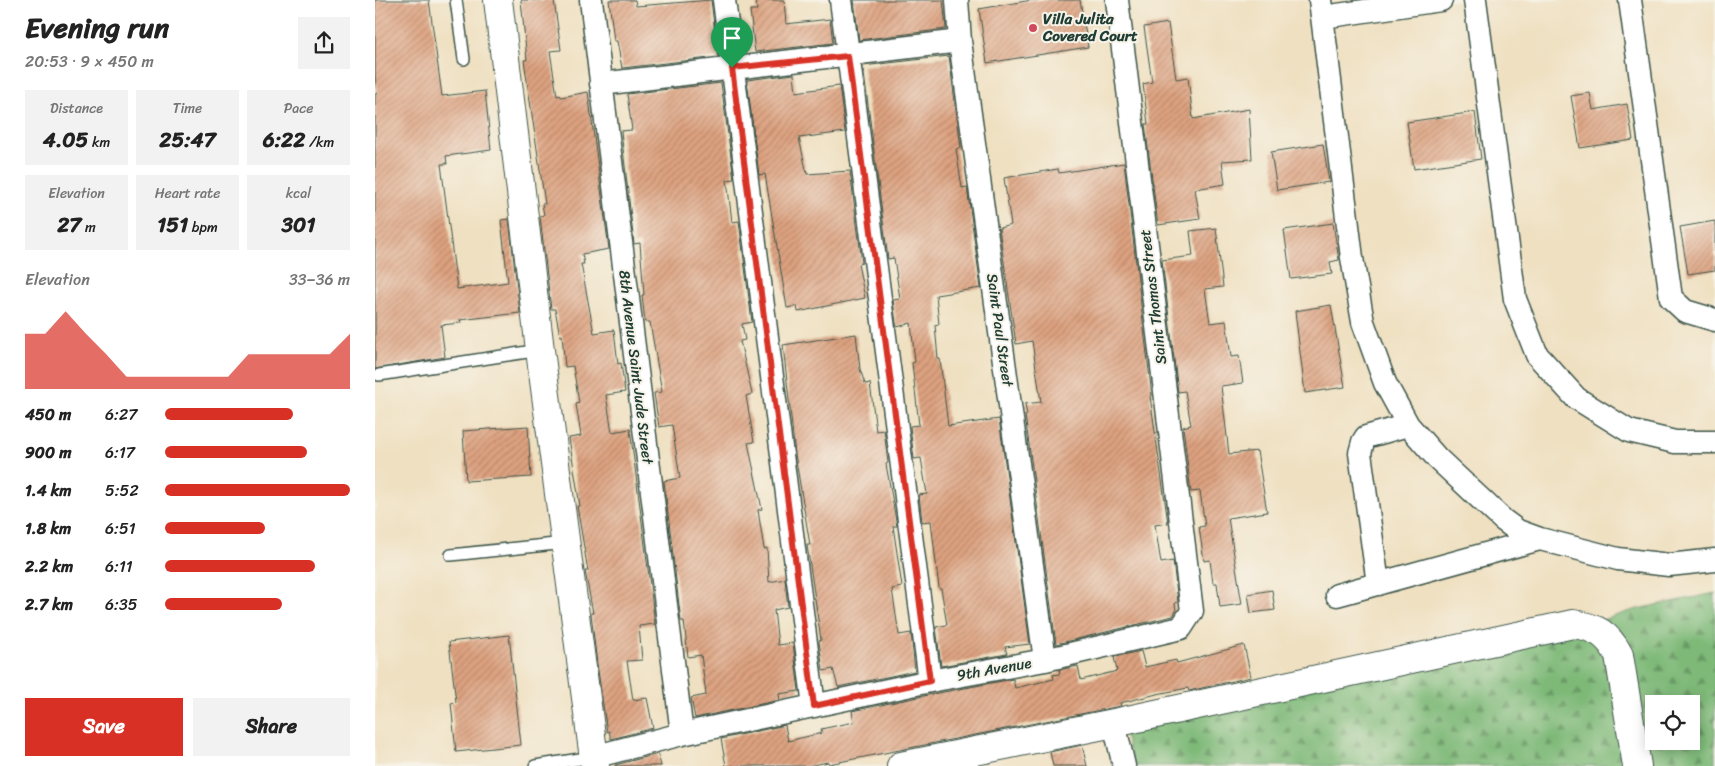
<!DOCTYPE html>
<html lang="en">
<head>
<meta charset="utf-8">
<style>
  :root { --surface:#fff; --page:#f2f2f2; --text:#222; --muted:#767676; --accent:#d93025 }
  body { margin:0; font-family:Sriracha,sans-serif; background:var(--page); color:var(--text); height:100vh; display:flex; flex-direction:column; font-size:19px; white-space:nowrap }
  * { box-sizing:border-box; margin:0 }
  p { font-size:16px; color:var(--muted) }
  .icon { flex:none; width:28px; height:28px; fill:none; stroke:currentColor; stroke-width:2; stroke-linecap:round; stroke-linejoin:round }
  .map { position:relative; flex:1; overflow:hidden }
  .side { display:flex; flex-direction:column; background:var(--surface); width:375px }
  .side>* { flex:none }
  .fabs { position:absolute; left:1270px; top:695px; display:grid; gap:10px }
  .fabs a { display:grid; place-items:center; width:55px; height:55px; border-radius:0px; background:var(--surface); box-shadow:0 2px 12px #0003; font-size:25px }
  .pin { position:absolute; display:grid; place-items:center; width:42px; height:42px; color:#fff; margin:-51px -21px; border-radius:50% 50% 50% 0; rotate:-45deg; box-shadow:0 0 5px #0007 }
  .pin .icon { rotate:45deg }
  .round { display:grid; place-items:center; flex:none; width:52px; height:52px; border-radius:0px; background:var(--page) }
  .summary { display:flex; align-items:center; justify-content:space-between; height:85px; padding:0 25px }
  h1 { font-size:28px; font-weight:700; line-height:38px }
  .metrics { display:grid; grid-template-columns:repeat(3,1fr); gap:8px; height:85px; padding:5px 25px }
  .metrics div { display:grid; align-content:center; border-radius:0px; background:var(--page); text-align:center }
  .metrics b { font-size:21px; font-weight:700 }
  .metrics small { font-size:14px; font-weight:400 }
  .metrics p { font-size:14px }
  .chart { height:140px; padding:10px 25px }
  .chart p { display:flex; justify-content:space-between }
  .chart svg { width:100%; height:90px; margin-top:5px; fill:var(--accent); opacity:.7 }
  .action { display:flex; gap:10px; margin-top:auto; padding:10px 25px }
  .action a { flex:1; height:58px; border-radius:0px; background:var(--accent); color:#fff; font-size:20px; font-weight:700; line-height:58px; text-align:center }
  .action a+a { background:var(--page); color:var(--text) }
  ul { padding:0 25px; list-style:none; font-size:16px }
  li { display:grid; grid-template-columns:80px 60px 1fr; align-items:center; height:38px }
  li i { height:12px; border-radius:6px; background:var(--accent) }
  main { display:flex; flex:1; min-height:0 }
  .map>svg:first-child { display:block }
</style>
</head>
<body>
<main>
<section class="side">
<div class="summary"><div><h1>Evening run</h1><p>20:53 · 9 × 450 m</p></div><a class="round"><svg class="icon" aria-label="share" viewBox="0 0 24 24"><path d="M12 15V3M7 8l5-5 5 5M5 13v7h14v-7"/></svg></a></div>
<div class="metrics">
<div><p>Distance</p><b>4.05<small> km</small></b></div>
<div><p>Time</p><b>25:47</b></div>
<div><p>Pace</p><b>6:22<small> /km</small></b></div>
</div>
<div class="metrics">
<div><p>Elevation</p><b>27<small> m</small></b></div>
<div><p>Heart rate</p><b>151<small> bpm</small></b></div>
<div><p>kcal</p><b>301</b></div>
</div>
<div class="chart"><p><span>Elevation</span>33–36 m</p>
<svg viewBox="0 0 160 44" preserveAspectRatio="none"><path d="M0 44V17L10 17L20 6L30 17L40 27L50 38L60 38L70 38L80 38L90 38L100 38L110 27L120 27L130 27L140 27L150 27L160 17V44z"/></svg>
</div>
<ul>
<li><b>450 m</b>6:27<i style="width:69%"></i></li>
<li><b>900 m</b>6:17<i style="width:77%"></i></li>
<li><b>1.4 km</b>5:52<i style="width:100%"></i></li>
<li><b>1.8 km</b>6:51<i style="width:54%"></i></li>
<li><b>2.2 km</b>6:11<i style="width:81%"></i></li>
<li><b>2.7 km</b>6:35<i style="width:63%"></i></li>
</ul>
<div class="action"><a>Save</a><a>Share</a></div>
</section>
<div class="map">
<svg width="1340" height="766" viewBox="0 0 1340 766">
  <defs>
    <pattern id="forest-firs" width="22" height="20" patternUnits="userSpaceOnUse" patternTransform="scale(1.25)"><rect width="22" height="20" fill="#7eb978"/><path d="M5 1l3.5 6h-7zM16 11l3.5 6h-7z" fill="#679863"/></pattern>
    <pattern id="building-hatch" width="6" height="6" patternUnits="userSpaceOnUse" patternTransform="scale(1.25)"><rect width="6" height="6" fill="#dea280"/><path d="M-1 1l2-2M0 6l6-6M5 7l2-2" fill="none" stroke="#b3856a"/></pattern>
  </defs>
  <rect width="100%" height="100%" fill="#f7f3e8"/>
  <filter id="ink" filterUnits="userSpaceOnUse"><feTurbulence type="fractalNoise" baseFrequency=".02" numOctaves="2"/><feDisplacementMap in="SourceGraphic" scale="10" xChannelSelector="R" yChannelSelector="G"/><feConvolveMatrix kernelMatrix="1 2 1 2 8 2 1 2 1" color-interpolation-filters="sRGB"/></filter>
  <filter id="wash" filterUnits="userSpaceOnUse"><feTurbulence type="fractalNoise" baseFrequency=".0096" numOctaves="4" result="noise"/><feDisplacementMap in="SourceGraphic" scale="20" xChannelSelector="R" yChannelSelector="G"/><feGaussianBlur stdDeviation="1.12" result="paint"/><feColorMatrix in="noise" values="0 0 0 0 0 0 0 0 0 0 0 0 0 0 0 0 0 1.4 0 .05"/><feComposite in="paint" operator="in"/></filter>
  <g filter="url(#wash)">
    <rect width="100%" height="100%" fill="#efe0c1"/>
    <!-- forest -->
    <path fill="url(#forest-firs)" stroke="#4e7b56" fill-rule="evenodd" d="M 1340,593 L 1340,766 L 759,766 L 748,729 L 1183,634 L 1262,609 ZM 1279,704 L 1316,704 L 1316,741 L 1279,741 Z"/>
    <g id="blocks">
      <!-- building -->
      <path fill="url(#building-hatch)" d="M 0,0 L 54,0 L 67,96 L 110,91 L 116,150 L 71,156 L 72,164 L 66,164 L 82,289 L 133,282 L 126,220 L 134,219 L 145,313 L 85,320 L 86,323 L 66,325 L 70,357 L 0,369 L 0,94 L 2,94 L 0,75 Z
        M 146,0 L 179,0 L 186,50 L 175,51 L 182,96 L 185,95 L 186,97 L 213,92 L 234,249 L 207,254 L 209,264 L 206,264 L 219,333 L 239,330 L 243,364 L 246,363 L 250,392 L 231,395 L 237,432 L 255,429 L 280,624 L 264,626 L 267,660 L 252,661 L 258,700 L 272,698 L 278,728 L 236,739 L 234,731 L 232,732 L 222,664 L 216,613 L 218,613 L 210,571 L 213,571 L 202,506 L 205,506 L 194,438 L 206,436 L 201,404 L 204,403 L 198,366 L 190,367 L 187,335 L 185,336 L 180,309 L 176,309 L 165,216 L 169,215 L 167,204 L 170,204 L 149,60 L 152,60 Z
        M 234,0 L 260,0 L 261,6 L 336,0 L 343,57 L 247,68 L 242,41 L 239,41 Z
        M 381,0 L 409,0 L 411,24 L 455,19 L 458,43 L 380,52 L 375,10 L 382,10 Z
        M 479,0 L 568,0 L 571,29 L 484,40 Z
        M 657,0 L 705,0 L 713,47 L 612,63 L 604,9 Z
        M 793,23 L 801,79 L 813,77 L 818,119 L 874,109 L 877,159 L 847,161 L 850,184 L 820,189 L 825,219 L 783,225 L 770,124 L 773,124 L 768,84 L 777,82 L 769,27 Z
        M 574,56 L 586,148 L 581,149 L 587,188 L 592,187 L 606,288 L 561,295 L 564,324 L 560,325 L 563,359 L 565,359 L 573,426 L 624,419 L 655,644 L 630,647 L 632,654 L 566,666 L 561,627 L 572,625 L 566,588 L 564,588 L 556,521 L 547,522 L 544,495 L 552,494 L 546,458 L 539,459 L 535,426 L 544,425 L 537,363 L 540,362 L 536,323 L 522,327 L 521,323 L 518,300 L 525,299 L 519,258 L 513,259 L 488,66 Z
        M 419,74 L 421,92 L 464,86 L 470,132 L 424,138 L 432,174 L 475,171 L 487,263 L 483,264 L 490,298 L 423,312 L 422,306 L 412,308 L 390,174 L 384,175 L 372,80 Z
        M 346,83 L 359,179 L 352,180 L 357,222 L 364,221 L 377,322 L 367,324 L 370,340 L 365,341 L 377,394 L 371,396 L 379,442 L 373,443 L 387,509 L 383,510 L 389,549 L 392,548 L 394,582 L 410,579 L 413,607 L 399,610 L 403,645 L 418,643 L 424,691 L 404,694 L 405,700 L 320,718 L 316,698 L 331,695 L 326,655 L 313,657 L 309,621 L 306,621 L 289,481 L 305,478 L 297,425 L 284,427 L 279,393 L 287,392 L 275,322 L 270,322 L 267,295 L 269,295 L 265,243 L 259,244 L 246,131 L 257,130 L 252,94 Z
        M 1215,93 L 1218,110 L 1252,104 L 1258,140 L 1205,148 L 1196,96 Z
        M 1100,112 L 1106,159 L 1039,169 L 1032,122 Z
        M 948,144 L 954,182 L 902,190 L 896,152 Z
        M 749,163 L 777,396 L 775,396 L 793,523 L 780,525 L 786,563 L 798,561 L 803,602 L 800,603 L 801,611 L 798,616 L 681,644 L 650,415 L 652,415 L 650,404 L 666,402 L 657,341 L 641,344 L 624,228 L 636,225 L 629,178 L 683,169 L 684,173 Z
        M 1340,221 L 1340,270 L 1313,274 L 1305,227 Z
        M 958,223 L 964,260 L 955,262 L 957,274 L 916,279 L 909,230 Z
        M 841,228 L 848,287 L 830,289 L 835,323 L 851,321 L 856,357 L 864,356 L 868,383 L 846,386 L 854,454 L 882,451 L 892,512 L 853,518 L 867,604 L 845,607 L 842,583 L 838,583 L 835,560 L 829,561 L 824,527 L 830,526 L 825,491 L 816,492 L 808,427 L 816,425 L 810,391 L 803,392 L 787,260 L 818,256 L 815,231 Z
        M 956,305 L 970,387 L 930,393 L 920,311 Z
        M 481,334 L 485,369 L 490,384 L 495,383 L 501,431 L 509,430 L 513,463 L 511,464 L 522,526 L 518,526 L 527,587 L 517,589 L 524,635 L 536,633 L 540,671 L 463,687 L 458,669 L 448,671 L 444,641 L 446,640 L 432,545 L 435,545 L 420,454 L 408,345 Z
        M 153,426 L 156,477 L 91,481 L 88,431 Z
        M 897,590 L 900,610 L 876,613 L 873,594 Z
        M 134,635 L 146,745 L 81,752 L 76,703 L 81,702 L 74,642 Z
        M 869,645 L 876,677 L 814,691 L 813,688 L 782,694 L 745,703 L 746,706 L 736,708 L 454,764 L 453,762 L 433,766 L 351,766 L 346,739 L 410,725 L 413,741 L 447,733 L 446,729 L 479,722 L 477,711 L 558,694 L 638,679 L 640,688 L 679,679 L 678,675 L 685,674 L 684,670 L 703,666 L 706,680 L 742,671 L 739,657 L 766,651 L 770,667 L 801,660 L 802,663 Z
        M 707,745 L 712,766 L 678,766 L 675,752 Z
        M 283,754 L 286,766 L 240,766 L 240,765 Z"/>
    </g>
  </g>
  <g filter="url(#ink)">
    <use href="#blocks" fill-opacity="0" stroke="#3e5549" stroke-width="1"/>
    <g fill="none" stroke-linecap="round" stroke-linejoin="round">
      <defs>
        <path id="lane" d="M 81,0 L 89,59
          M 4,375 L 165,350
          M 76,555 L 190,543
          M 160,766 L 218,757"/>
        <path id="street" d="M 216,0 L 307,734
          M 349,0 L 439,706
          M 466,0 L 555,681
          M 582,0 L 585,41 L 670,660
          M 945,0 L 977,258 L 988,322 L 1010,383 L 1033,425 L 1062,458 L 1128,520 L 1143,531 L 1165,539 L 1243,559 L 1294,565 L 1340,560
          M 1100,0 L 1140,299 L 1162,355 L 1201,398 L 1254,431 L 1300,442 L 1340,442
          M 1255,0 L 1296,298 L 1310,311 L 1340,320
          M 948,17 L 1066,0
          M 226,84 L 585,41
          M 1003,584 L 985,453 L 988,442 L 991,437 L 1033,425
          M 962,595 L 1165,539
          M 739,723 L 749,766
          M 218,757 L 307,734 L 555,681 L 670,660 L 806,628 L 817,611 L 742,0"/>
        <path id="secondary" d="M 123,0 L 165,350 L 220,766
          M 526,766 L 739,723 L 1198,624 C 1221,627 1233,634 1244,655 L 1262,766"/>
      </defs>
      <!-- lane casing -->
      <use href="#lane" stroke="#3e5549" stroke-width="14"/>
      <!-- street casing -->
      <use href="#street" stroke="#3e5549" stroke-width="25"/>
      <!-- secondary casing -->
      <use href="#secondary" stroke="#3e5549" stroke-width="30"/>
      <!-- lane -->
      <use href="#lane" stroke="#fff" stroke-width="11"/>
      <!-- street -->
      <use href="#street" stroke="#fff" stroke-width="22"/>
      <!-- secondary -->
      <use href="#secondary" stroke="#fff" stroke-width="28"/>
    </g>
  </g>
  <g fill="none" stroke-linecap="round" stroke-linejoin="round" filter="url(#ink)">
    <defs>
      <path id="route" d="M 473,56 L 555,681 L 439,706 L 357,68 Z"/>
    </defs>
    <!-- route casing -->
    <use href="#route" stroke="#fff" stroke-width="10"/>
    <!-- route -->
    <use href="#route" stroke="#d93025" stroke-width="6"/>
  </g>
  <!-- markers -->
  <circle fill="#d1495b" stroke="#f7f3e8" stroke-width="2" cx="658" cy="28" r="5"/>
  <g text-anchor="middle" stroke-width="4" stroke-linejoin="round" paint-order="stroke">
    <!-- poi labels -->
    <g font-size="15" font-weight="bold" fill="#1f3d34" stroke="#f7f3e8" text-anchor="start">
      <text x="668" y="24">Villa Julita<tspan x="668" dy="17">Covered Court</tspan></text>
    </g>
    <!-- street labels -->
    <g font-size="15" fill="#1f3d34" stroke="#f7f3e8">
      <text transform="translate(778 297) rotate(-97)" y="5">Saint Thomas Street</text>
      <text transform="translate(625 330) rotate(82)" y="5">Saint Paul Street</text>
      <text transform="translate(261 367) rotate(83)" y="5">8th Avenue Saint Jude Street</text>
      <text transform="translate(619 669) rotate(-10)" y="5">9th Avenue</text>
    </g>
  </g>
</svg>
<div class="fabs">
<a><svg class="icon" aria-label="locate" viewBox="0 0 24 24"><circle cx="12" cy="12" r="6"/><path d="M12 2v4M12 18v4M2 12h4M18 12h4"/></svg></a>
</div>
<div class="pin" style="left:357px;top:68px;background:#1e9e55"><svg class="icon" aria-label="arrive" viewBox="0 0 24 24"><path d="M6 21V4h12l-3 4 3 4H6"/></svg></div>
</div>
</main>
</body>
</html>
